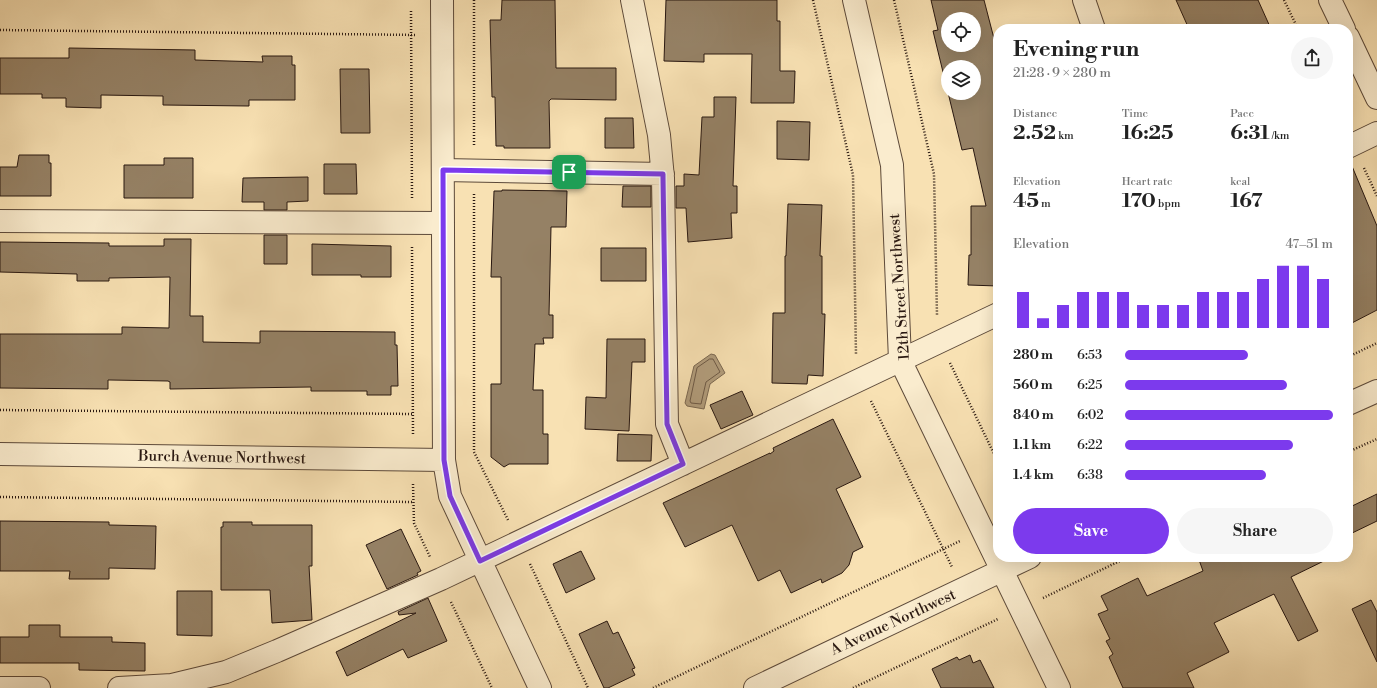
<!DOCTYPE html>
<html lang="en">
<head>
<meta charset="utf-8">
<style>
  :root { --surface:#fff; --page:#f6f6f6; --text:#222; --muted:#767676; --accent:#7c3aed }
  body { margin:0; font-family:"Libre Bodoni",serif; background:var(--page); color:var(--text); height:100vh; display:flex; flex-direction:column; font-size:15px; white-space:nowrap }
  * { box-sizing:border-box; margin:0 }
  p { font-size:13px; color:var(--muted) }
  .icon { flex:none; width:22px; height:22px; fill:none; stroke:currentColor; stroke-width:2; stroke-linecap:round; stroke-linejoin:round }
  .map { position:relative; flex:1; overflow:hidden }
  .details { position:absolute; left:993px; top:24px; width:360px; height:538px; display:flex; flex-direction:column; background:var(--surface); border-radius:16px; box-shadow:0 4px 16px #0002 }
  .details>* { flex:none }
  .buttons { position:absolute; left:941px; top:12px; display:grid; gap:8px }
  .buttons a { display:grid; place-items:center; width:40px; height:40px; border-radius:50%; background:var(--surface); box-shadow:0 4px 16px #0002; font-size:20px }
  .pin { position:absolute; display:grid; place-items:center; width:34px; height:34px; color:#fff; margin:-17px; border-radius:8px; box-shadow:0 2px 6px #0006 }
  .round { display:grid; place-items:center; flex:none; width:42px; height:42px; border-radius:21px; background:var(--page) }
  .summary { display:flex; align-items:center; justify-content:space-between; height:68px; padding:0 20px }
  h1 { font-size:22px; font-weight:800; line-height:30px }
  .metrics { display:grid; grid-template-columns:repeat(3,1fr); gap:6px; height:68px; padding:4px 20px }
  .metrics div { display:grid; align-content:center }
  .metrics b { font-size:20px; font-weight:800 }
  .metrics small { font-size:11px; font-weight:400 }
  .metrics p { font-size:11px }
  .chart { height:112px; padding:8px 20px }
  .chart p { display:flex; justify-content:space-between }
  .chart svg { width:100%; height:72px; margin-top:4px; stroke:var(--accent); stroke-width:6 }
  .action { display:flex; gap:8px; margin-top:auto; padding:8px 20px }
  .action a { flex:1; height:46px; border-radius:24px; background:var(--accent); color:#fff; font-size:16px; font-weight:800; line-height:46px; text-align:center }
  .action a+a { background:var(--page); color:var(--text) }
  ul { padding:0 20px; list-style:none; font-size:13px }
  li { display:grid; grid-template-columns:64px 48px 1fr; align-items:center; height:30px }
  li i { height:10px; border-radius:5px; background:var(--accent) }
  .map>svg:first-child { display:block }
</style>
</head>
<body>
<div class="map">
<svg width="1377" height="688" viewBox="0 0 1377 688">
  <rect width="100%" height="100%" fill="#f8e1b3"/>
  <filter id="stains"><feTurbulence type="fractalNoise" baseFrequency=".005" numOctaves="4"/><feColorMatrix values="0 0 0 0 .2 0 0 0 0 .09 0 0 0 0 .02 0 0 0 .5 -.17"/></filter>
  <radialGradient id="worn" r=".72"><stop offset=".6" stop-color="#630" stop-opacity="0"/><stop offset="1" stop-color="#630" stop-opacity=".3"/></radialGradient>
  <!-- water -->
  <path fill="#b29d7c" stroke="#7b6851" d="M 711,354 L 715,355 L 725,373 L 710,384 L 704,409 L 687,406 L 685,403 L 694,366 Z"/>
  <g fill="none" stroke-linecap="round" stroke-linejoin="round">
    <!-- shore -->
    <path stroke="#6e5a46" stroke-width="1" d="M 710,359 L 713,359 L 720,372 L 706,382 L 701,404 L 691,403 L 690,401 L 697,368 Z"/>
  </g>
  <!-- building -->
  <path fill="#958165" stroke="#291811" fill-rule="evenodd" d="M 502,0 L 555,0 L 556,68 L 616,68 L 616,100 L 551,99 L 549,101 L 550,148 L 504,148 L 504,146 L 496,146 L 495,97 L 492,97 L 490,20 L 501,20 Z
    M 666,0 L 777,0 L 777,21 L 780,21 L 780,71 L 795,71 L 794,103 L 751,103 L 752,54 L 704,54 L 704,62 L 664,61 Z
    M 931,0 L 984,0 L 998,54 L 998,286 L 968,285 L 969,255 L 971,255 L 971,206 L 986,206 L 973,148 L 962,150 L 933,31 L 938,30 ZM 948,19 L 974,19 L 974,45 L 948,45 ZM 948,67 L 974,67 L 974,93 L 948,93 Z
    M 1176,0 L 1258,0 L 1271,29 L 1189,29 Z
    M 69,48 L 195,50 L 195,60 L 263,62 L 262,56 L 292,56 L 292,65 L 295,65 L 295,100 L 249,100 L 249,106 L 163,105 L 163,96 L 101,95 L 101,108 L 66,107 L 66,98 L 42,98 L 42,94 L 0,94 L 0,58 L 69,58 Z
    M 340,69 L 369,69 L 370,133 L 341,133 Z
    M 714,97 L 736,97 L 733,186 L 737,186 L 737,213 L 731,213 L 732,238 L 688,242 L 686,208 L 676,208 L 676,186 L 684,186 L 684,174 L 699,175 L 702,117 L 714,117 Z
    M 605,118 L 633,118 L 634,148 L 605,148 Z
    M 777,121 L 810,122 L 809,160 L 777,159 Z
    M 19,155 L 49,155 L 49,163 L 51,163 L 51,196 L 0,196 L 0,167 L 17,167 Z
    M 164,158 L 193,158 L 193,198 L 124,198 L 124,165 L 164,165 Z
    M 1349,159 L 1377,226 L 1377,310 L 1348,325 Z
    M 324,164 L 356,164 L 357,194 L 324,194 Z
    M 308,177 L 308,201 L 287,202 L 287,210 L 264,210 L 264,202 L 242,202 L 243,178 Z
    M 623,186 L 651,186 L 651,207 L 622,207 Z
    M 502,190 L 567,191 L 566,227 L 551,227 L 549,315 L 553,315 L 553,338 L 543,338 L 544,344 L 535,344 L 533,390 L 543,390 L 543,434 L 548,434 L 548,464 L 509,464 L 504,467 L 491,457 L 491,384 L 501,384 L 501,277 L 491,277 L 494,191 L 502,191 Z
    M 788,204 L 822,205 L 820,256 L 822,256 L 822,314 L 825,314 L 823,376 L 808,375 L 807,384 L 772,383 L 773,313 L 785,313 L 785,256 L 786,256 Z
    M 264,235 L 287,235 L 287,264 L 264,264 Z
    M 164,239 L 191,239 L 190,316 L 203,316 L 203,342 L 260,343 L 260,331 L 395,332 L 395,345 L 397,345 L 398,386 L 391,386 L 391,395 L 367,395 L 367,391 L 311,391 L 311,387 L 170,389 L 170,382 L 168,381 L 110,380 L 108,380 L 108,389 L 0,388 L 0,334 L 122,334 L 122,327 L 169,328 L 170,277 L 109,278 L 109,281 L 77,281 L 77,274 L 0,272 L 0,242 L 109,243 L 109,246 L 164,246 Z
    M 312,244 L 391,246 L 391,277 L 361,277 L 361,275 L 312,275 Z
    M 601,248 L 646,248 L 646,281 L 601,281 Z
    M 607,339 L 645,339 L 645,362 L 632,362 L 629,431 L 585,429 L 586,397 L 606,398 Z
    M 742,391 L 753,415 L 721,429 L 710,405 Z
    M 833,419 L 861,477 L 836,489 L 863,547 L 853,552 L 849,565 L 842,573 L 822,583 L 821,579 L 791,593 L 780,570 L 758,581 L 732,525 L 685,547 L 663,503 L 770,453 L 770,454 L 774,451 L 773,448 Z
    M 618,434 L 652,435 L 651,461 L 617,461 Z
    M 1377,494 L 1377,521 L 1348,535 L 1348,508 Z
    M 0,521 L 109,522 L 109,525 L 156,526 L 155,569 L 109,568 L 109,579 L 69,579 L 70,571 L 0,571 Z
    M 223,522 L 252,522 L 252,525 L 312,525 L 312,566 L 309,566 L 312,620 L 272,623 L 270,590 L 221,590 L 221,527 L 223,527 Z
    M 401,529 L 421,571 L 417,573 L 418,575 L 387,589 L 366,545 Z
    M 581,551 L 595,579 L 566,593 L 553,564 Z
    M 1198,557 L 1332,557 L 1291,577 L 1318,631 L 1298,641 L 1274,594 L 1214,623 L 1229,652 L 1187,673 L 1194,688 L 1123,688 L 1109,657 L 1113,654 L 1106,641 L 1110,639 L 1098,614 L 1108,610 L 1101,596 L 1138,578 L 1147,596 L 1203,571 Z
    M 177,591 L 212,591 L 212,636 L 177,635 Z
    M 428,598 L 447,641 L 408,658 L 403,649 L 347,676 L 336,652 L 416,613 L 399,615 L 398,612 Z
    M 1371,600 L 1377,612 L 1377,662 L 1352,609 Z
    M 607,621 L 613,634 L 618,632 L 635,668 L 632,669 L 635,675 L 608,688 L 604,688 L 579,634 Z
    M 29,625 L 60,625 L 60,637 L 112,637 L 112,642 L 145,643 L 145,671 L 79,670 L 79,663 L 0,663 L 0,637 L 29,637 Z
    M 970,655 L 973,663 L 980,660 L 994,688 L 941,688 L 932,669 L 957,657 L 959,660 Z"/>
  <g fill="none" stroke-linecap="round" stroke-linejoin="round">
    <defs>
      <path id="minor" d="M 442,0 L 444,460 L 450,496 L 540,688
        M 632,0 L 659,135 L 663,178 L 667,424 L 683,464
        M 854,0 L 892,165 L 900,360 L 1059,688
        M 1084,0 L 1094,29
        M 1330,0 L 1344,29
        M 1348,37 L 1377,98
        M 1348,147 L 1377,133
        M 443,170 L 663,174
        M 0,221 L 443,223
        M 1348,404 L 1377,391
        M 0,454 L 444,460
        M 0,688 L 39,688
        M 119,688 L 172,685 L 226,672 L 277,651 L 441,579 L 998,314
        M 755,688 L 1030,557"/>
    </defs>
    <!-- minor casing -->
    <use href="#minor" stroke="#5d4a3a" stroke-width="24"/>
    <!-- path -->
    <path stroke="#291811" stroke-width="2.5" stroke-dasharray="1 2" stroke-linecap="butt" d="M 474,0 L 474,145
      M 813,0 L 853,175 L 856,355
      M 894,0 L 934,174 L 937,315
      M 1284,0 L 1298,29
      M 411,11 L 412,198
      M 0,30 L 417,35
      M 1364,168 L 1377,196
      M 474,194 L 474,452 L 508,520
      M 412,247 L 413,436
      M 1348,357 L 1377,343
      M 950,363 L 998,462
      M 871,401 L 952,567
      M 0,410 L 413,414
      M 1348,452 L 1377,439
      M 413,484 L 414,523 L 430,557
      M 0,497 L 413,502
      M 530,564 L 588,688
      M 1043,598 L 1128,557
      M 451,602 L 492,688
      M 653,688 L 960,541
      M 853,688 L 998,619"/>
    <!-- minor -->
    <use href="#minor" stroke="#faecce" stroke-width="22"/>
  </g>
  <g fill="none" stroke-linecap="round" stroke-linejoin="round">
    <defs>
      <path id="route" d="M 443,170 L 663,174 L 663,178 L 667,424 L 683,464 L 480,561 L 450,496 L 444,460 Z"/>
    </defs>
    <!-- route casing -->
    <use href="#route" stroke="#fff" stroke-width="8"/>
    <!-- route -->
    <use href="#route" stroke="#7c3aed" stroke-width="5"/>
  </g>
  <g text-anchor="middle" stroke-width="3" stroke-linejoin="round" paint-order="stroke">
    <!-- street labels -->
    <g font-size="15" fill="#291811" stroke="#faecce">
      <text transform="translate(899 287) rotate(-94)" y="5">12th Street Northwest</text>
      <text transform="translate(222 457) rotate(1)" y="5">Burch Avenue Northwest</text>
      <text transform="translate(893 622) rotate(-25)" y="5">A Avenue Northwest</text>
    </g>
  </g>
  <rect width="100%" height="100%" filter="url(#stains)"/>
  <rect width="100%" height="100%" fill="url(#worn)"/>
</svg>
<div class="buttons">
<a><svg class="icon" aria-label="locate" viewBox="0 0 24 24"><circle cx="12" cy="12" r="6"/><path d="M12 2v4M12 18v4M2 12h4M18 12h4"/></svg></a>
<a><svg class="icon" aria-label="layers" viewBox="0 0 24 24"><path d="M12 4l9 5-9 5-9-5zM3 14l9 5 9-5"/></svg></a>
</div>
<div class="pin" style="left:569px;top:172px;background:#1e9e55"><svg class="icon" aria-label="arrive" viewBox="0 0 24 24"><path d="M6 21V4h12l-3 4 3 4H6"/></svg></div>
<section class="details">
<div class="summary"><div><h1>Evening run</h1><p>21:28 · 9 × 280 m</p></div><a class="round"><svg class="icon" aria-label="share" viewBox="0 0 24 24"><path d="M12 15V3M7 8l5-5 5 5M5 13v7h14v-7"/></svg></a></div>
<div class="metrics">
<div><p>Distance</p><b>2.52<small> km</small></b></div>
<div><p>Time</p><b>16:25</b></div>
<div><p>Pace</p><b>6:31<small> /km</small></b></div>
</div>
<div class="metrics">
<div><p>Elevation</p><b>45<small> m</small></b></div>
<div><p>Heart rate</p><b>170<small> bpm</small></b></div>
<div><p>kcal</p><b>167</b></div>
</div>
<div class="chart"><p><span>Elevation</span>47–51 m</p>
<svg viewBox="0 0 160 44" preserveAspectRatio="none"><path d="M5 44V22M15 44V38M25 44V30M35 44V22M45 44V22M55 44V22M65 44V30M75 44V30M85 44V30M95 44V22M105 44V22M115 44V22M125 44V14M135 44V6M145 44V6M155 44V14"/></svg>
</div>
<ul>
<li><b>280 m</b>6:53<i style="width:59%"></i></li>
<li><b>560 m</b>6:25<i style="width:78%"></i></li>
<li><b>840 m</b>6:02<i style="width:100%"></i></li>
<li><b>1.1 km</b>6:22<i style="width:81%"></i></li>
<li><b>1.4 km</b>6:38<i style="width:68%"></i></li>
</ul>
<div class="action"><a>Save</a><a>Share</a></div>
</section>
</div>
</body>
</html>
